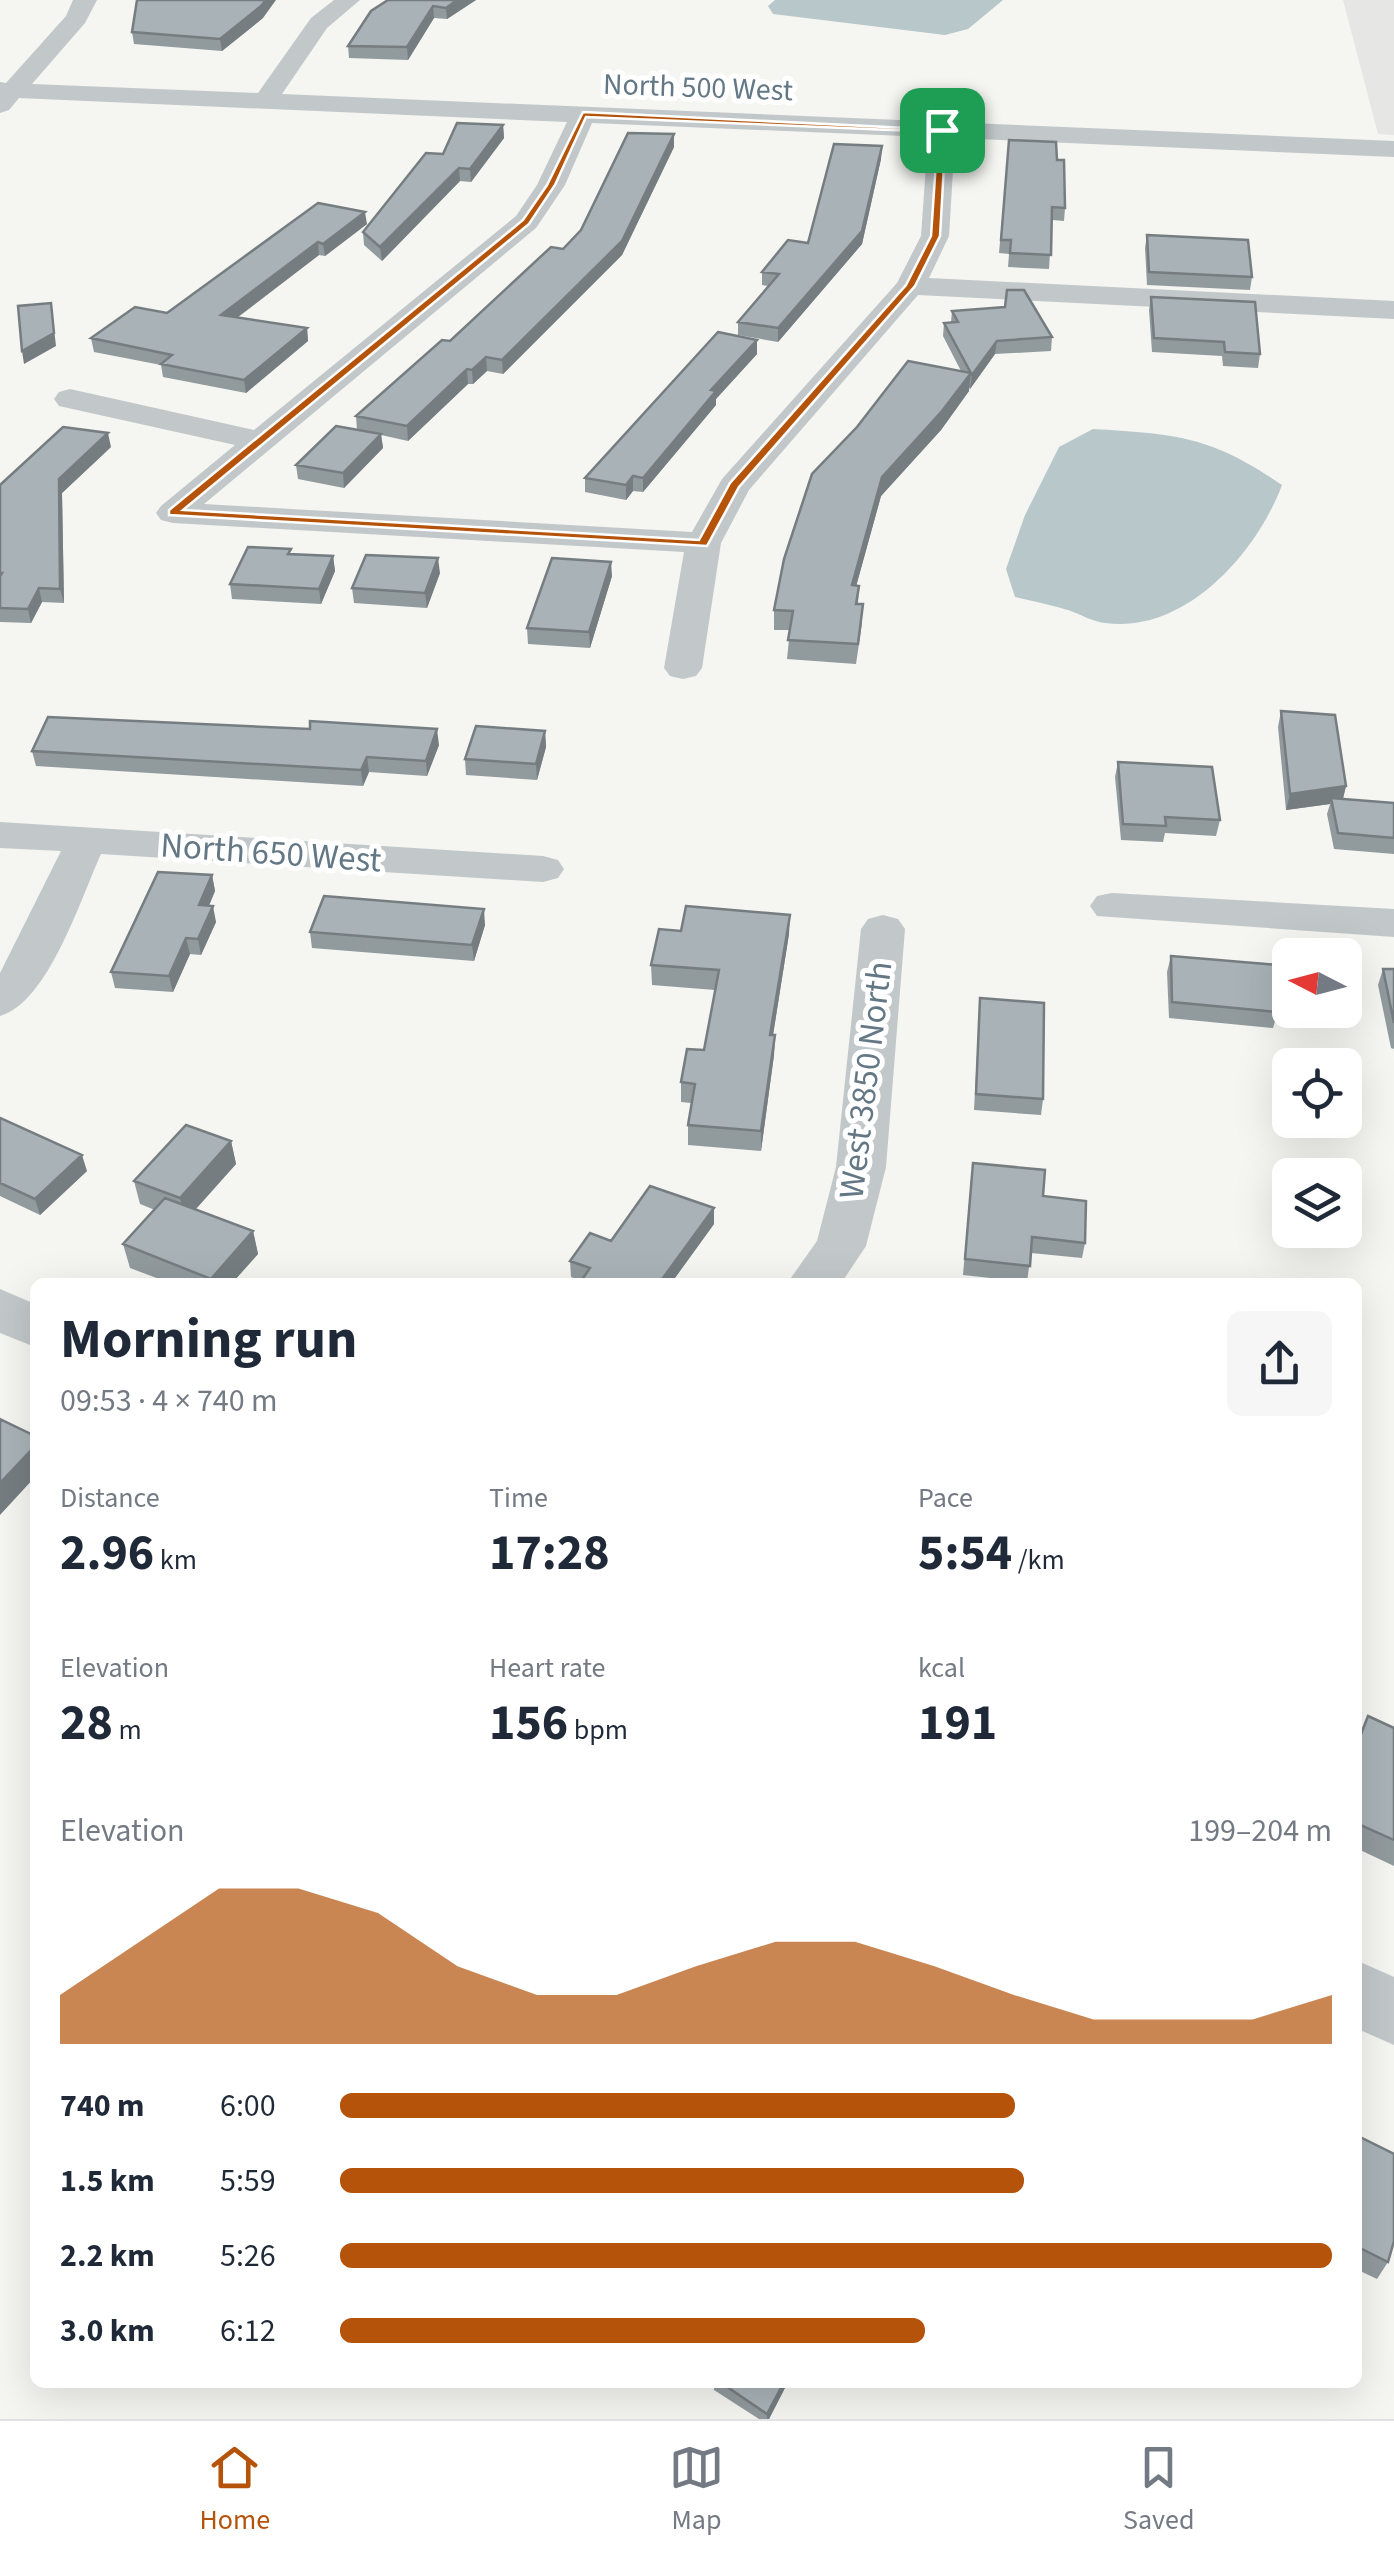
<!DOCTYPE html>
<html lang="en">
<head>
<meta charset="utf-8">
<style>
  :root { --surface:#fff; --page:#f6f6f7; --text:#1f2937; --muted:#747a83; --line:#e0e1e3; --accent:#b45309 }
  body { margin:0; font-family:"Source Sans 3",sans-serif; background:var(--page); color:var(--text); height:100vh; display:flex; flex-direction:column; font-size:38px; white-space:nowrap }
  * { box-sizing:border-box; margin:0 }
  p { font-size:32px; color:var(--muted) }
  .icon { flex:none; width:55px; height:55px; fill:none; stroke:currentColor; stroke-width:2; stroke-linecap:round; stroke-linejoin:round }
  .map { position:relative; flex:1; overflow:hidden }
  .sheet { position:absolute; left:30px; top:1278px; width:1332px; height:1110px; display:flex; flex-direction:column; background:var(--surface); border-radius:15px; box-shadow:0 10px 40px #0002 }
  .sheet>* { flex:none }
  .needle { width:65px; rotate:276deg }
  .tools { position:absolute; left:1272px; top:938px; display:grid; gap:20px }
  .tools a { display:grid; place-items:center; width:90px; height:90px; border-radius:15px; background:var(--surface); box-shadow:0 10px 40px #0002; font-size:50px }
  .pin { position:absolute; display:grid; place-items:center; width:85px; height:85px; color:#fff; margin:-42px; border-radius:20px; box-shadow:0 5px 15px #0006 }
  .round { display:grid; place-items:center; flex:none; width:105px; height:105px; border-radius:15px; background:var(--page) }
  .overview { display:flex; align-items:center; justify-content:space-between; height:170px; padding:0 30px }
  h1 { font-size:55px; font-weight:700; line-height:75px }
  .stats { display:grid; grid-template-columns:repeat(3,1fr); gap:15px; height:170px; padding:10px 30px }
  .stats div { display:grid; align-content:center }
  .stats b { font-size:50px; font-weight:700 }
  .stats small { font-size:28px; font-weight:400 }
  .stats p { font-size:28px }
  .chart { height:280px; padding:20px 30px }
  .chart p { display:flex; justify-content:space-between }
  .chart svg { width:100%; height:180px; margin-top:10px; fill:var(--accent); opacity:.7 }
  ul { padding:0 30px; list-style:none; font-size:32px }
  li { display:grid; grid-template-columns:160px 120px 1fr; align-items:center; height:75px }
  li i { height:25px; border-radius:12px; background:var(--accent) }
  .tab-bar { display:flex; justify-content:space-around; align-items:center; height:140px; border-top:2px solid var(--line); background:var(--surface); font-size:28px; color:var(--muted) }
  .tab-bar a { display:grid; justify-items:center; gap:5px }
  .tab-bar .on { color:var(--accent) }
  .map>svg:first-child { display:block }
</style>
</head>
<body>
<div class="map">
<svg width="1394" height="2419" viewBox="0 0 1394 2419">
  <rect width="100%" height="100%" fill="#f5f5f1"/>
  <!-- built -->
  <path fill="#e6e7e5" d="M 1343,0 L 1394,0 L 1394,135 L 1378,134 Z"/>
  <!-- water -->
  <path fill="#b8c7ca" d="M 775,0 L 1003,0 L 968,29 L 945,35 L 773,14 L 768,6 Z
    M 1093,429 C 1176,434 1211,436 1282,485 C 1257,552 1186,634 1105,623 C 1093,622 1080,614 1068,610 C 1051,605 1033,601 1015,597 L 1006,569 L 1025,515 L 1059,447 Z"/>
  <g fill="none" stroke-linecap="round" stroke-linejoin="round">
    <!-- minor -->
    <path fill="#c2c7c9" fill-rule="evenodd" d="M 73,0 L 97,0 L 85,23 L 32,84 L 258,93 L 311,18 L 334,0 L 360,0 L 327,28 L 282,94 L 1394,141 L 1394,157 L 955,138 L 949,236 L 929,278 L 1394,301 L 1394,319 L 918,295 L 749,490 L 721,543 L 702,668 L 696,676 L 683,679 L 670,676 L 664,668 L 684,552 L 173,523 L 161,520 L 156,513 L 161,506 L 235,445 L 59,406 L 54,399 L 59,392 L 70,389 L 254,430 L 516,216 L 537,185 L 567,122 L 19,98 L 9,110 L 0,113 L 0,82 L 6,83 L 66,16 ZM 592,123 L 928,137 L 921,236 L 897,283 L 722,479 L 692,532 L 204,504 L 536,228 L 565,185 Z
      M 0,822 L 543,856 L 558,860 L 564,869 L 558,878 L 543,882 L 101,854 C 81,898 48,1003 0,1016 L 0,973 L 61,851 L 0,848 Z
      M 1112,893 L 1394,909 L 1394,937 L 1097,916 L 1090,906 L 1097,896 Z
      M 883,915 L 898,919 L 905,929 L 886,1167 L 866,1246 L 842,1282 L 788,1282 L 817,1241 L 836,1167 L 861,929 L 868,919 Z
      M 0,1289 L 35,1304 L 35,1347 L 0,1333 Z
      M 1358,1961 L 1394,1977 L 1394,2045 L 1358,2029 Z"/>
  </g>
  <!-- wall -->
  <path fill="#919a9d" d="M 386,0 L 476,0 L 447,19 L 434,18 L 408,60 L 349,58 L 348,46 Z
    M 263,18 L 222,51 L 134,44 L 132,32 Z
    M 503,125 L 504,138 L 471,182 L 460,181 L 382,261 L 364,245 L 363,232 Z
    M 1009,140 L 1057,160 L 1065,208 L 1064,221 L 1052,220 L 1049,269 L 1008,267 L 1009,254 L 999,253 Z
    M 882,146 L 881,159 L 862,244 L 778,342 L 738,335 L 738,322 L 768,286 L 762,285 L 762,272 L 808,243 Z
    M 674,147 L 622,255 L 503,374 L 487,371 L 473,384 L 468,384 L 408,441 L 381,435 L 383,448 L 344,488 L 298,479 L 296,465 L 357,430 L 356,416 L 563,249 Z
    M 318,203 L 367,224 L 325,256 L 319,255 L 237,318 L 307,328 L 308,341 L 246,393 L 163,377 L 161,365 L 94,352 L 91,338 L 167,313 Z
    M 1147,235 L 1252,277 L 1250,290 L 1147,285 L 1145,248 Z
    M 1151,297 L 1260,354 L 1258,368 L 1223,366 L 1222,356 L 1152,352 L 1149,310 Z
    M 952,311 L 1052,337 L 1051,351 L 995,354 L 970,389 L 969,387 L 969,391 L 941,430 L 881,496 L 856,586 L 859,586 L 858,604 L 862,623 L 856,664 L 787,659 L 790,630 L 774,630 L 774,610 L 961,371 L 943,336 L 944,323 L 951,322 Z
    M 757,340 L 757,354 L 716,399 L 716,405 L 643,492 L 633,491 L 626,500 L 585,492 L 585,478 Z
    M 111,447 L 62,493 L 64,603 L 42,602 L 31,623 L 0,622 L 0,485 Z
    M 292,554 L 333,556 L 335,571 L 321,604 L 232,599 L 230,584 Z
    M 440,573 L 427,608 L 354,603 L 352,588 Z
    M 612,576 L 590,648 L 528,644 L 527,628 Z
    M 1281,711 L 1346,786 L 1343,799 L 1394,803 L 1394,854 L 1334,849 L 1327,814 L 1330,804 L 1286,810 L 1278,727 Z
    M 545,731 L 546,747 L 537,780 L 466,775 L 465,759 Z
    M 439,745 L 427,776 L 369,772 L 363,786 L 36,766 L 32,751 Z
    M 1118,762 L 1220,820 L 1216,836 L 1165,833 L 1163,842 L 1121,840 L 1115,777 Z
    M 212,875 L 215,891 L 209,906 L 216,922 L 201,955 L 190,954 L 173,992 L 115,988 L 111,972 Z
    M 485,925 L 474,961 L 312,948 L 310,932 Z
    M 681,931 L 789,934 L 773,1035 L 775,1035 L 774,1055 L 761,1151 L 688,1145 L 688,1125 L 691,1103 L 681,1102 L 681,1082 L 704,1050 L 715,990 L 652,985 L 651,965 Z
    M 1171,956 L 1290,966 L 1290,1010 L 1304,1010 L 1301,1020 L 1276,1018 L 1273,1028 L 1169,1018 L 1167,972 Z
    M 1383,969 L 1394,969 L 1394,1049 L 1391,1048 L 1378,985 Z
    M 980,998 L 1043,1099 L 1041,1115 L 974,1110 Z
    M 0,1118 L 87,1171 L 40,1215 L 0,1196 Z
    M 231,1141 L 236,1164 L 196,1209 L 253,1231 L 258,1254 L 233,1282 L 167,1282 L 130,1268 L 123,1244 L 155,1210 L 140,1204 L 134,1181 Z
    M 971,1179 L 1043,1196 L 1085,1243 L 1082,1258 L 1031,1253 L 1027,1282 L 963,1275 Z
    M 714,1208 L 714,1224 L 672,1282 L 581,1282 L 581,1281 L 571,1277 L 570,1261 L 611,1241 Z
    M 1394,1728 L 1394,1866 L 1358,1849 L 1358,1741 Z
    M 1358,2136 L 1388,2262 L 1377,2279 L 1358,2270 Z
    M 714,2382 L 788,2382 L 769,2419 L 759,2419 L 714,2390 Z"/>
  <!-- shaded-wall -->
  <path fill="#767d80" d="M 266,0 L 276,0 L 263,18 L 222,51 L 220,39 Z
    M 457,0 L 476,0 L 447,19 L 446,8 Z
    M 433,6 L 434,18 L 408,60 L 407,47 Z
    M 503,125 L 504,138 L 471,182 L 470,169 Z
    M 674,134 L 674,147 L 622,255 L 503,374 L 502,360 Z
    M 882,146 L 881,159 L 862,244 L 778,342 L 778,328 Z
    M 459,168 L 460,181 L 382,261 L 380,247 Z
    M 365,212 L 367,224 L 325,256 L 323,244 Z
    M 318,242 L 319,255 L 223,328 L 221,315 Z
    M 51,303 L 56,346 L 24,364 L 22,351 Z
    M 307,328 L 308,341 L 246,393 L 244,380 Z
    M 757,340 L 757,354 L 716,399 L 716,405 L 643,492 L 643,478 L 711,390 Z
    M 997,341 L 995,354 L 970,389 L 972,375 Z
    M 486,357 L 487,371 L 473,384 L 472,370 Z
    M 467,369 L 468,384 L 408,441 L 407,426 Z
    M 971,373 L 969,391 L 941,430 L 881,496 L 851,605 L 852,585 L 882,477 Z
    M 108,433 L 111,447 L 62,493 L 64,603 L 60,589 L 59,479 Z
    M 381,434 L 383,448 L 344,488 L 343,473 Z
    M 633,476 L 633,491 L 626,500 L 626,485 Z
    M 333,556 L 335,571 L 321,604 L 319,589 Z
    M 438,558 L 440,573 L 427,608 L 425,593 Z
    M 611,562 L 612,576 L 590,648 L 589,632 Z
    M 39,588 L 42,602 L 31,623 L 28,609 Z
    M 437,729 L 439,745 L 427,776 L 426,761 Z
    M 545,731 L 546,747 L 537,780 L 536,764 Z
    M 367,757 L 369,772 L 363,786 L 361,770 Z
    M 1346,786 L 1342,802 L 1331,798 L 1330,804 L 1286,810 L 1290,794 Z
    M 212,875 L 215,891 L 202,921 L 199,905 Z
    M 213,906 L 216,922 L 201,955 L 198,939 Z
    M 484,909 L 485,925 L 474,961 L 472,945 Z
    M 790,915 L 789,934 L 770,1054 L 770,1035 Z
    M 186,938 L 190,954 L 173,992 L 169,976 Z
    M 775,1035 L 774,1055 L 761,1151 L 761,1131 Z
    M 231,1141 L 236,1164 L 185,1221 L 180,1198 Z
    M 82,1155 L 87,1171 L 40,1215 L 35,1199 Z
    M 714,1208 L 714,1224 L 672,1282 L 660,1282 Z
    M 253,1231 L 258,1254 L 233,1282 L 212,1282 L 211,1279 Z
    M 35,1446 L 35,1477 L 0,1515 L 0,1483 Z
    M 784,2382 L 788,2382 L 769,2419 L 767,2419 L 767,2414 Z"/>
  <!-- building -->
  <path fill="#a9b3b7" stroke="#767d80" stroke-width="2.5" d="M 137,0 L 266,0 L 261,6 L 220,39 L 132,32 Z
    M 388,0 L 457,0 L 446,8 L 433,6 L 407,47 L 348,46 L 371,11 Z
    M 457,123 L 503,125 L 470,169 L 459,168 L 380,247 L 363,232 L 426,153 L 443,154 Z
    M 628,133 L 674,134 L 622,241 L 502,360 L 486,357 L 472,370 L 467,369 L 407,426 L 356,416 L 442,340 L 450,341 L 551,247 L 563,249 L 581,230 Z
    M 1009,140 L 1056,142 L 1057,160 L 1064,160 L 1065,208 L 1052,207 L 1051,255 L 1010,253 L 1011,240 L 1001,240 Z
    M 834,144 L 882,146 L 862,231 L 778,328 L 738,322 L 779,274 L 762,272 L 788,240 L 808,243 Z
    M 318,203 L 365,212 L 323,244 L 318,242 L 221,315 L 307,328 L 244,380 L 161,364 L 172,355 L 91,338 L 135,307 L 167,313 Z
    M 1147,235 L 1248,240 L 1252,277 L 1149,272 Z
    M 1007,290 L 1024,290 L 1052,337 L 997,341 L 972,375 L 944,323 L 958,322 L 952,311 L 1005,307 Z
    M 1151,297 L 1255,302 L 1260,354 L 1225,352 L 1224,342 L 1154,338 Z
    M 51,303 L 54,333 L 22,351 L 18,306 Z
    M 718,332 L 757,340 L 711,390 L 716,391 L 643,478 L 633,476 L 626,485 L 585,478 Z
    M 908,361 L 971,373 L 942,411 L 882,477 L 852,585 L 859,586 L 856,604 L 863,604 L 858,644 L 788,640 L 793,611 L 774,610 L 784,559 L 812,474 L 857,427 Z
    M 336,426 L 381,434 L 343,473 L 296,465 Z
    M 63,427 L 108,433 L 59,479 L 60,589 L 39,588 L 28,609 L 0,608 L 0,576 L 2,573 L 0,573 L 0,485 Z
    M 248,547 L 291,549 L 288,554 L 333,556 L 319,589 L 230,584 Z
    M 366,555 L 438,558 L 425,593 L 352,588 Z
    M 552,558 L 611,562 L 589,632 L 527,628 Z
    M 1281,711 L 1335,715 L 1346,786 L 1290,794 Z
    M 48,717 L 310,729 L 310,721 L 437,729 L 426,761 L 367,757 L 361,770 L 32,751 Z
    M 476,726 L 545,731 L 536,764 L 465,759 Z
    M 1118,762 L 1212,767 L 1220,820 L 1165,817 L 1166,826 L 1123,824 Z
    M 1331,798 L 1394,803 L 1394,838 L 1338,833 Z
    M 158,872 L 212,875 L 199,905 L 213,906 L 198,939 L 186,938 L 169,976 L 111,972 Z
    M 324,896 L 484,909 L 472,945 L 310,932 Z
    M 686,906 L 790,915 L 770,1035 L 775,1035 L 761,1131 L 688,1125 L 695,1084 L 681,1082 L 687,1049 L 704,1050 L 719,970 L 651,965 L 659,929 L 681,931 Z
    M 1171,956 L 1290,966 L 1290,1003 L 1277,1001 L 1277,1012 L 1172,1002 Z
    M 1383,969 L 1394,969 L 1394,1023 Z
    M 980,998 L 1044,1003 L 1043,1099 L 976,1094 Z
    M 0,1118 L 82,1155 L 35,1199 L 0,1183 Z
    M 186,1125 L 231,1141 L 180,1198 L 134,1181 Z
    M 973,1163 L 1045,1170 L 1043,1196 L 1086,1201 L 1085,1243 L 1032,1237 L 1030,1266 L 965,1259 Z
    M 650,1186 L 714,1208 L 660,1282 L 585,1282 L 581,1281 L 590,1268 L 570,1261 L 590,1233 L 611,1241 Z
    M 165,1198 L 253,1231 L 211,1279 L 123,1244 Z
    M 0,1419 L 35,1436 L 35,1446 L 0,1483 Z
    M 1368,1716 L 1394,1728 L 1394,1840 L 1358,1824 L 1358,1742 Z
    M 1358,2136 L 1394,2154 L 1394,2241 L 1388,2262 L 1358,2247 Z
    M 720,2382 L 784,2382 L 767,2414 Z"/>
  <!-- route -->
  <path fill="#b45309" stroke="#fff" stroke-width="2.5" fill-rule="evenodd" d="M 583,112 L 946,130 L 940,236 L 915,286 L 739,487 L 707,546 L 169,515 L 169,510 L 523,220 L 547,185 ZM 586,117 L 938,132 L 931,236 L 906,285 L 730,483 L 699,540 L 183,510 L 529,224 L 555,185 Z"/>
  <g text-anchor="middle" stroke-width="10" stroke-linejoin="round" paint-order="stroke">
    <!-- far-street labels -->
    <g font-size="30" fill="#637884" stroke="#fff">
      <text transform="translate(698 87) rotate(2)" y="10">North 500 West</text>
    </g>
    <!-- street labels -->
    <g font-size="35" fill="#637884" stroke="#fff">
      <text transform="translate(271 852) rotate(4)" y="12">North 650 West</text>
      <text transform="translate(865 1080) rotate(-83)" y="12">West 3850 North</text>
    </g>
  </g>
</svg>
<div class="tools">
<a><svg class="needle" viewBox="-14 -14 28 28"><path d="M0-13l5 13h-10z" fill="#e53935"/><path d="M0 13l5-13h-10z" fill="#747a83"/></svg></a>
<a><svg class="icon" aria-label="locate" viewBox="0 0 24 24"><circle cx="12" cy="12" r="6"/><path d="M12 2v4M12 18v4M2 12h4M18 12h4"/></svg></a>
<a><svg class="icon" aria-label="layers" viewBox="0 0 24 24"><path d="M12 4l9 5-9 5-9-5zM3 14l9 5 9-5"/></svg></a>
</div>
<div class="pin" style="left:942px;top:130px;background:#1e9e55"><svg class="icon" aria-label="arrive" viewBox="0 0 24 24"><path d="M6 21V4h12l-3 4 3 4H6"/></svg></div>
<section class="sheet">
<div class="overview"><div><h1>Morning run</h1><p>09:53 · 4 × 740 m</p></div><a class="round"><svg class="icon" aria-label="share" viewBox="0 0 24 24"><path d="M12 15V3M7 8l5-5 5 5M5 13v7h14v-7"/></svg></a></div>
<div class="stats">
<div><p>Distance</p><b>2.96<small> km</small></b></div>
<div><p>Time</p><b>17:28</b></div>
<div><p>Pace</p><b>5:54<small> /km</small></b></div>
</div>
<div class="stats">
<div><p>Elevation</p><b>28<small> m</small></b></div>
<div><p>Heart rate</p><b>156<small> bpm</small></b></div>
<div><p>kcal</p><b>191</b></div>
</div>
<div class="chart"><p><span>Elevation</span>199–204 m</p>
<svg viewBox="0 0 160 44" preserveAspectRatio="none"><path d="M0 44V32L10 19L20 6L30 6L40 12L50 25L60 32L70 32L80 25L90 19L100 19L110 25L120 32L130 38L140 38L150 38L160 32V44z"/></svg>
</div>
<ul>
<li><b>740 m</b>6:00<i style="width:68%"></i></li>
<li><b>1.5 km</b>5:59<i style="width:69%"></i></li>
<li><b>2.2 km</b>5:26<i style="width:100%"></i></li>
<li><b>3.0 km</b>6:12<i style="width:59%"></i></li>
</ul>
</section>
</div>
<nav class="tab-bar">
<a class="on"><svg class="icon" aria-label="home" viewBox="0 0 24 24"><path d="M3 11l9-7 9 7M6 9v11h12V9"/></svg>Home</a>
<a><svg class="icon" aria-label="map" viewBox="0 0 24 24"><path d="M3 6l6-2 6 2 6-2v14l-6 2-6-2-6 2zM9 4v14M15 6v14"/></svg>Map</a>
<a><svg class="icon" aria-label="saved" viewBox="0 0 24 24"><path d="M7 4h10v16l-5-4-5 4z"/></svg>Saved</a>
</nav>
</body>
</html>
